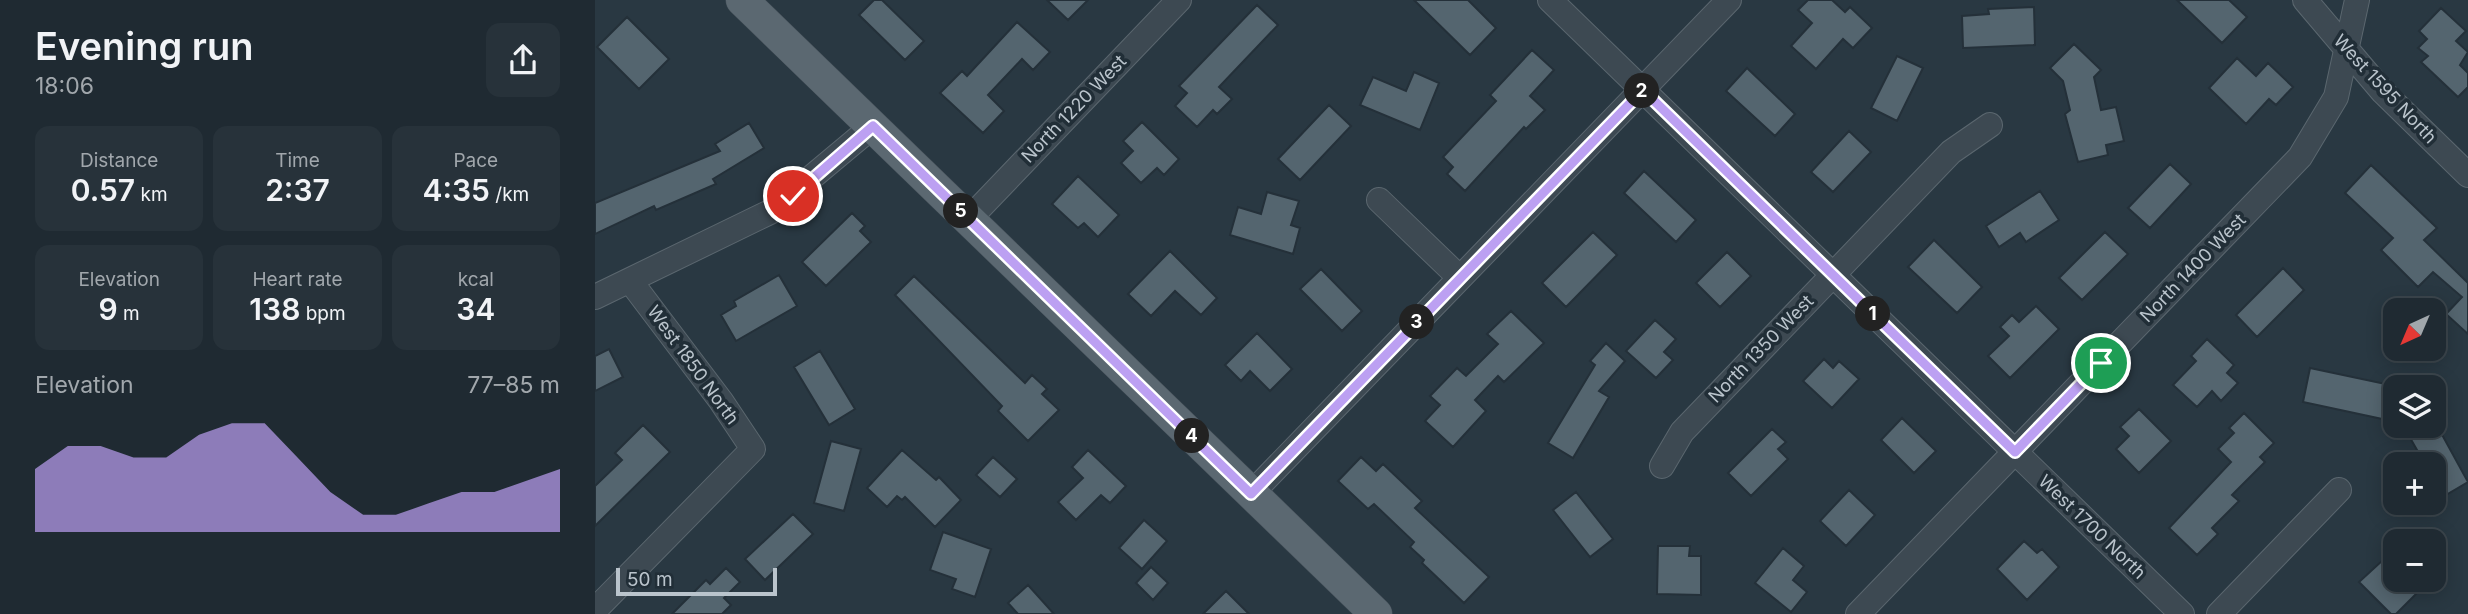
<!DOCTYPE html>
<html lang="en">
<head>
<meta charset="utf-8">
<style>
  :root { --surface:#1f2a32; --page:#27323a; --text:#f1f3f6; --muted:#a1a7ac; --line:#3c464d; --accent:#bca0f2 }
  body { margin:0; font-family:Inter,sans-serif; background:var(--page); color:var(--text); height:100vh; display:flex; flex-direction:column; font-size:26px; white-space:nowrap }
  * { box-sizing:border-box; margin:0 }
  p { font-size:23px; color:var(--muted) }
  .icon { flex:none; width:38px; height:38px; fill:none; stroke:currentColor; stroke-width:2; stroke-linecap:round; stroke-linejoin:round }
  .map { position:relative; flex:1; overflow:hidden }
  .side { display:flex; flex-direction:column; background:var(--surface); width:595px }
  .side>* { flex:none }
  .needle { width:46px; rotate:224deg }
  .tools { position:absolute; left:1788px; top:298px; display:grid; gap:14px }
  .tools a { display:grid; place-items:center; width:63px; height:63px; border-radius:14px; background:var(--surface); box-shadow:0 4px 18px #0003,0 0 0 2px var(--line); font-size:35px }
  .scale { position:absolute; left:21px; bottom:18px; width:161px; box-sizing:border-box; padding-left:7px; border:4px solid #bac4cc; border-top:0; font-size:19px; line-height:24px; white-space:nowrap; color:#bac4cc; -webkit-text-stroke:5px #212e37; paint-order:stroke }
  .pin { position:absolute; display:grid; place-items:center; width:60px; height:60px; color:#fff; margin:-30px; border:4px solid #fff; border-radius:50%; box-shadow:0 2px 7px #0007 }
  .km { position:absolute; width:35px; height:35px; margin:-18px; border-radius:50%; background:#222; color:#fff; font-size:19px; line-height:35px; text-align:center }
  .round { display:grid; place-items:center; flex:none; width:74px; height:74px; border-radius:14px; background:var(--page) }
  .headline { display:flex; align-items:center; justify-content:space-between; height:119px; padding:0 35px }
  h1 { font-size:38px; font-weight:600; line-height:52px }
  .figures { display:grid; grid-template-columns:repeat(3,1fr); gap:10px; height:119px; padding:7px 35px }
  .figures div { display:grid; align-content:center; border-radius:14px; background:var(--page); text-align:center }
  .figures b { font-size:30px; font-weight:600 }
  .figures small { font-size:19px; font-weight:400 }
  .figures p { font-size:19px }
  .chart { height:196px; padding:14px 35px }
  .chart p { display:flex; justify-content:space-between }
  .chart svg { width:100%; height:126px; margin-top:7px; fill:var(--accent); opacity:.7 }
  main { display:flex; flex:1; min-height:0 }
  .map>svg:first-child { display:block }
</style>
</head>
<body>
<main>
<section class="side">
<div class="headline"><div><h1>Evening run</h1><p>18:06</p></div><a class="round"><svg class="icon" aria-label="share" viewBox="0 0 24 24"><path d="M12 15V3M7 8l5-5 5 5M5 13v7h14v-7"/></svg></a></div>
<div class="figures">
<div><p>Distance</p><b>0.57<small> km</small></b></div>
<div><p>Time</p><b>2:37</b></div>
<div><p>Pace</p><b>4:35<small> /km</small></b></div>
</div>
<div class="figures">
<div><p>Elevation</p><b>9<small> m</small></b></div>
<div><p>Heart rate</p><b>138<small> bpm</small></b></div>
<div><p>kcal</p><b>34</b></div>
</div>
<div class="chart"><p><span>Elevation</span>77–85 m</p>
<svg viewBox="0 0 160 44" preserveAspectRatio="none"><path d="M0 44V22L10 14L20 14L30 18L40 18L50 10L60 6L70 6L80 18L90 30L100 38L110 38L120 34L130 30L140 30L150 26L160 22V44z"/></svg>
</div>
</section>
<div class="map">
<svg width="1873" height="614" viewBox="0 0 1873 614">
  <rect width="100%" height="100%" fill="#293842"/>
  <!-- building -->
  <path fill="#54656f" stroke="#243039" stroke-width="2" d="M 279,0 L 287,0 L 329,41 L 310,60 L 264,15 Z
    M 452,0 L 493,0 L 473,20 Z
    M 819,0 L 873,0 L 901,28 L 875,55 Z
    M 1213,0 L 1237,0 L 1250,12 L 1255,7 L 1277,28 L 1258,48 L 1248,39 L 1221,69 L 1196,46 L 1217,23 L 1203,10 Z
    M 1582,0 L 1634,0 L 1652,17 L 1627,43 Z
    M 662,5 L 683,25 L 624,87 L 637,99 L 622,114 L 618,110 L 602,127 L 580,106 L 592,93 L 584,86 Z
    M 1439,7 L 1440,45 L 1368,48 L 1367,16 L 1394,14 L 1393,9 Z
    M 1846,8 L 1871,31 L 1861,41 L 1873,52 L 1865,65 L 1873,73 L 1873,87 L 1863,97 L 1826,62 L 1833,56 L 1823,48 L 1832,39 L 1824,31 Z
    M 32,17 L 74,59 L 44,89 L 2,47 Z
    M 422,22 L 455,52 L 438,70 L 427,59 L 393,95 L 409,111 L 388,133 L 345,93 L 367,71 L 372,76 Z
    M 1479,44 L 1506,70 L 1499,77 L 1506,110 L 1521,107 L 1529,141 L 1511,145 L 1513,155 L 1483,162 L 1470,114 L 1475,110 L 1468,81 L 1455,68 Z
    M 937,50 L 959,70 L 935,96 L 950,110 L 931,129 L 929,127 L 870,191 L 852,174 L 858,167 L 848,157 L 901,101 L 895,95 Z
    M 1302,56 L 1328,68 L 1302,121 L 1276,108 Z
    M 1642,58 L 1661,76 L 1673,63 L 1698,87 L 1681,105 L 1674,99 L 1651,124 L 1614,88 Z
    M 1152,68 L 1200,114 L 1180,136 L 1131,91 Z
    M 819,72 L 844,83 L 825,130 L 765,105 L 778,77 L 811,91 Z
    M 734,105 L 756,126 L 705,180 L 683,159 Z
    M 547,122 L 584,159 L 569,175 L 562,168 L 546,183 L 526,163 L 538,151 L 528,141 Z
    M 154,123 L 169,148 L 118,179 L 121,184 L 61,210 L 59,206 L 0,234 L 0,203 L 125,151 L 120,144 Z
    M 1254,131 L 1276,152 L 1238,192 L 1216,172 Z
    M 1575,164 L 1596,184 L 1555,228 L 1533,208 Z
    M 1776,165 L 1842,228 L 1829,240 L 1873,283 L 1873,334 L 1851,314 L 1867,297 L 1838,272 L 1823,287 L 1786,250 L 1798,238 L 1750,193 Z
    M 1049,171 L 1101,220 L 1081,242 L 1029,193 Z
    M 483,176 L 524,215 L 503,237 L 489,223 L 483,228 L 457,204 Z
    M 1445,191 L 1464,220 L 1431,242 L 1425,233 L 1404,247 L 1391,226 Z
    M 672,192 L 704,201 L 696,225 L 705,228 L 698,254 L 635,235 L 643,207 L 666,214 Z
    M 257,213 L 270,226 L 265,231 L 276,242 L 231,286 L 207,262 Z
    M 998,232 L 1022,255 L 971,307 L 947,283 Z
    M 1510,232 L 1533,254 L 1487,300 L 1464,278 Z
    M 1339,240 L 1387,287 L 1362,313 L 1313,267 Z
    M 575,251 L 622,298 L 606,315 L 580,291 L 556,316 L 533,294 Z
    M 1132,252 L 1156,276 L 1125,307 L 1101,283 Z
    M 1688,268 L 1709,290 L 1662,337 L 1641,315 Z
    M 726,269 L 767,311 L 747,331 L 705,289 Z
    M 184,275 L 202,306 L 141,341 L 126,315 L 141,306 L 139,301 Z
    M 319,276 L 430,383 L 437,375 L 452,389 L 447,394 L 464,410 L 433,441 L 403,411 L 407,406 L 300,295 Z
    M 1441,306 L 1464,329 L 1415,378 L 1393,356 L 1414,336 L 1405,327 L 1417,315 L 1424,322 Z
    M 916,311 L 949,343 L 909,382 L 903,376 L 880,400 L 891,411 L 858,447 L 830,421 L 845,405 L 835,396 L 862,368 L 871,376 L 903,344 L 892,334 Z
    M 1060,320 L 1081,339 L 1069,352 L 1078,360 L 1061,378 L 1031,351 Z
    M 662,333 L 697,369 L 675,391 L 655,371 L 646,381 L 630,365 Z
    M 1612,339 L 1639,365 L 1632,373 L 1643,383 L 1626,401 L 1617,391 L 1602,407 L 1578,385 L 1601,361 L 1596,356 Z
    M 1011,343 L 1030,361 L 1004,391 L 1014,397 L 978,458 L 953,443 L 1000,365 L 995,361 Z
    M 14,349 L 28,377 L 0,391 L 0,356 Z
    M 225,351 L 260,409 L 234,425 L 199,367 Z
    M 1229,359 L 1238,368 L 1244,361 L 1264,379 L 1237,408 L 1208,381 Z
    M 1715,368 L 1800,386 L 1792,420 L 1708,402 Z
    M 1544,409 L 1576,441 L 1544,473 L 1521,449 L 1534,436 L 1525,427 Z
    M 1649,413 L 1679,443 L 1665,457 L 1670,462 L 1637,495 L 1644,501 L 1617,528 L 1623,534 L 1602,555 L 1574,528 L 1636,462 L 1623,449 L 1639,433 L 1634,428 Z
    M 1307,418 L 1341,451 L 1319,473 L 1286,440 Z
    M 1839,420 L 1873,482 L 1839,502 L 1839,464 L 1830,464 L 1814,436 L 1831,425 L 1839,425 Z
    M 48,425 L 75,452 L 0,526 L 0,486 L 27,460 L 20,453 Z
    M 1177,429 L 1191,442 L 1183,449 L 1193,459 L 1156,496 L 1133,473 Z
    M 236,441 L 266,449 L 249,511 L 219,503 Z
    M 307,450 L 341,480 L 344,477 L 366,500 L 340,527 L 310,497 L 307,500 L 302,496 L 292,507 L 272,488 Z
    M 493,450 L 531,486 L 515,503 L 506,495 L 481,520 L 463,502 L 488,478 L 477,467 Z
    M 398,457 L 422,479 L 405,497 L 381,475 Z
    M 766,457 L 781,471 L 788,464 L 827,501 L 820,508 L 894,577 L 869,603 L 827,563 L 829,560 L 815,547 L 819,542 L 779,504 L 773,509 L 743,481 Z
    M 1254,490 L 1280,515 L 1251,546 L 1225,521 Z
    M 981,492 L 1018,539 L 995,557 L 958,510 Z
    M 198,514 L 218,534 L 170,580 L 150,559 Z
    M 549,520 L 572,541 L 547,569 L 524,548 Z
    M 348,532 L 396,549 L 380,597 L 357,589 L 361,579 L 335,570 Z
    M 1429,541 L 1442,553 L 1447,549 L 1464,567 L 1432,600 L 1402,569 Z
    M 1063,546 L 1095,546 L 1094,556 L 1106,556 L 1106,595 L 1062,594 Z
    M 1188,548 L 1209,566 L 1198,580 L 1212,592 L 1196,612 L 1160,583 Z
    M 1801,548 L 1801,579 L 1814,579 L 1825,590 L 1801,614 L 1796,614 L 1764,582 Z
    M 556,567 L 573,583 L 558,600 L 541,583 Z
    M 131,568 L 145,582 L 129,598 L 136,605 L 127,614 L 77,614 L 111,580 L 115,584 Z
    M 433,585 L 459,614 L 423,614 L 413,603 Z
    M 631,591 L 654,614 L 608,614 Z"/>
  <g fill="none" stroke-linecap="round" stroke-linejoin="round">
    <defs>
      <path id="minor" d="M 955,0 L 1587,614
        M 1710,0 L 1788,92 L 1873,175
        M 784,200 L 865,278
        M 374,219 L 584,0
        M 0,297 L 175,212 L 278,126
        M 1067,466 L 1087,432 L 1356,152 L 1395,125
        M 656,494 L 1134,0
        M 0,610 L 158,449 L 126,401 L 36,282
        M 1263,614 L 1705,157 L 1741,97 L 1762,0
        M 1624,614 L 1744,490"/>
      <path id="major" d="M 147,0 L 781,614"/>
    </defs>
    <!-- minor casing -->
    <use href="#minor" stroke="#5b676f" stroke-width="26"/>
    <!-- major casing -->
    <use href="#major" stroke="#4a555e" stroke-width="33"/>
    <!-- minor -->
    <use href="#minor" stroke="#3d4952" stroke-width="24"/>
    <!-- major -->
    <use href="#major" stroke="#5b6871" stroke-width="32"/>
  </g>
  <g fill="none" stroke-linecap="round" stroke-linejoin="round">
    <defs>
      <path id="route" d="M 198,196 L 278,126 L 656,494 L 1048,90 L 1420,452 L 1506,363"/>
    </defs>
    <!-- route casing -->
    <use href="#route" stroke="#fff" stroke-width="14"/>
    <!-- route -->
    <use href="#route" stroke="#bca0f2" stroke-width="9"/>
  </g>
  <g text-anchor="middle" stroke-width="7" stroke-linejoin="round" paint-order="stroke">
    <!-- street labels -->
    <g font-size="18" fill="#bac4cc" stroke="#212e37">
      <text transform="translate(1790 89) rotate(47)" y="6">West 1595 North</text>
      <text transform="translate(479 109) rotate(-46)" y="6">North 1220 West</text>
      <text transform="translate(1598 268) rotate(-46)" y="6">North 1400 West</text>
      <text transform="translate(1166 349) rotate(-46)" y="6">North 1350 West</text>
      <text transform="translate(98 365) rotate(54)" y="6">West 1850 North</text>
      <text transform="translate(1497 527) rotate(44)" y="6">West 1700 North</text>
    </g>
  </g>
</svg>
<div class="tools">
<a><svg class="needle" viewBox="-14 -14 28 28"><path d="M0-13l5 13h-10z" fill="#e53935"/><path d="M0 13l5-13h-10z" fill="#a1a7ac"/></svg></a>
<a><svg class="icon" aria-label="layers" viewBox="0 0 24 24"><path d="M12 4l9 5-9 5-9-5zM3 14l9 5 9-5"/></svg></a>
<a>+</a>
<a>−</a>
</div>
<div class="scale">50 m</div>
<div class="pin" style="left:1506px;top:363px;background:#1e9e55"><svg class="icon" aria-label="arrive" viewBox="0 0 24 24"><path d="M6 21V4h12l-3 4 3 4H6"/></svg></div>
<div class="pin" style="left:198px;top:196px;background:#d93025"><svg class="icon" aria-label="check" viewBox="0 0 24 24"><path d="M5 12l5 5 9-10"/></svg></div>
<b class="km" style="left:1278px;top:314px">1</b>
<b class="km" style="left:1047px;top:91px">2</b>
<b class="km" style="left:822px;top:322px">3</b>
<b class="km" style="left:597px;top:436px">4</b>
<b class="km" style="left:366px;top:211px">5</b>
</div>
</main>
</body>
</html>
